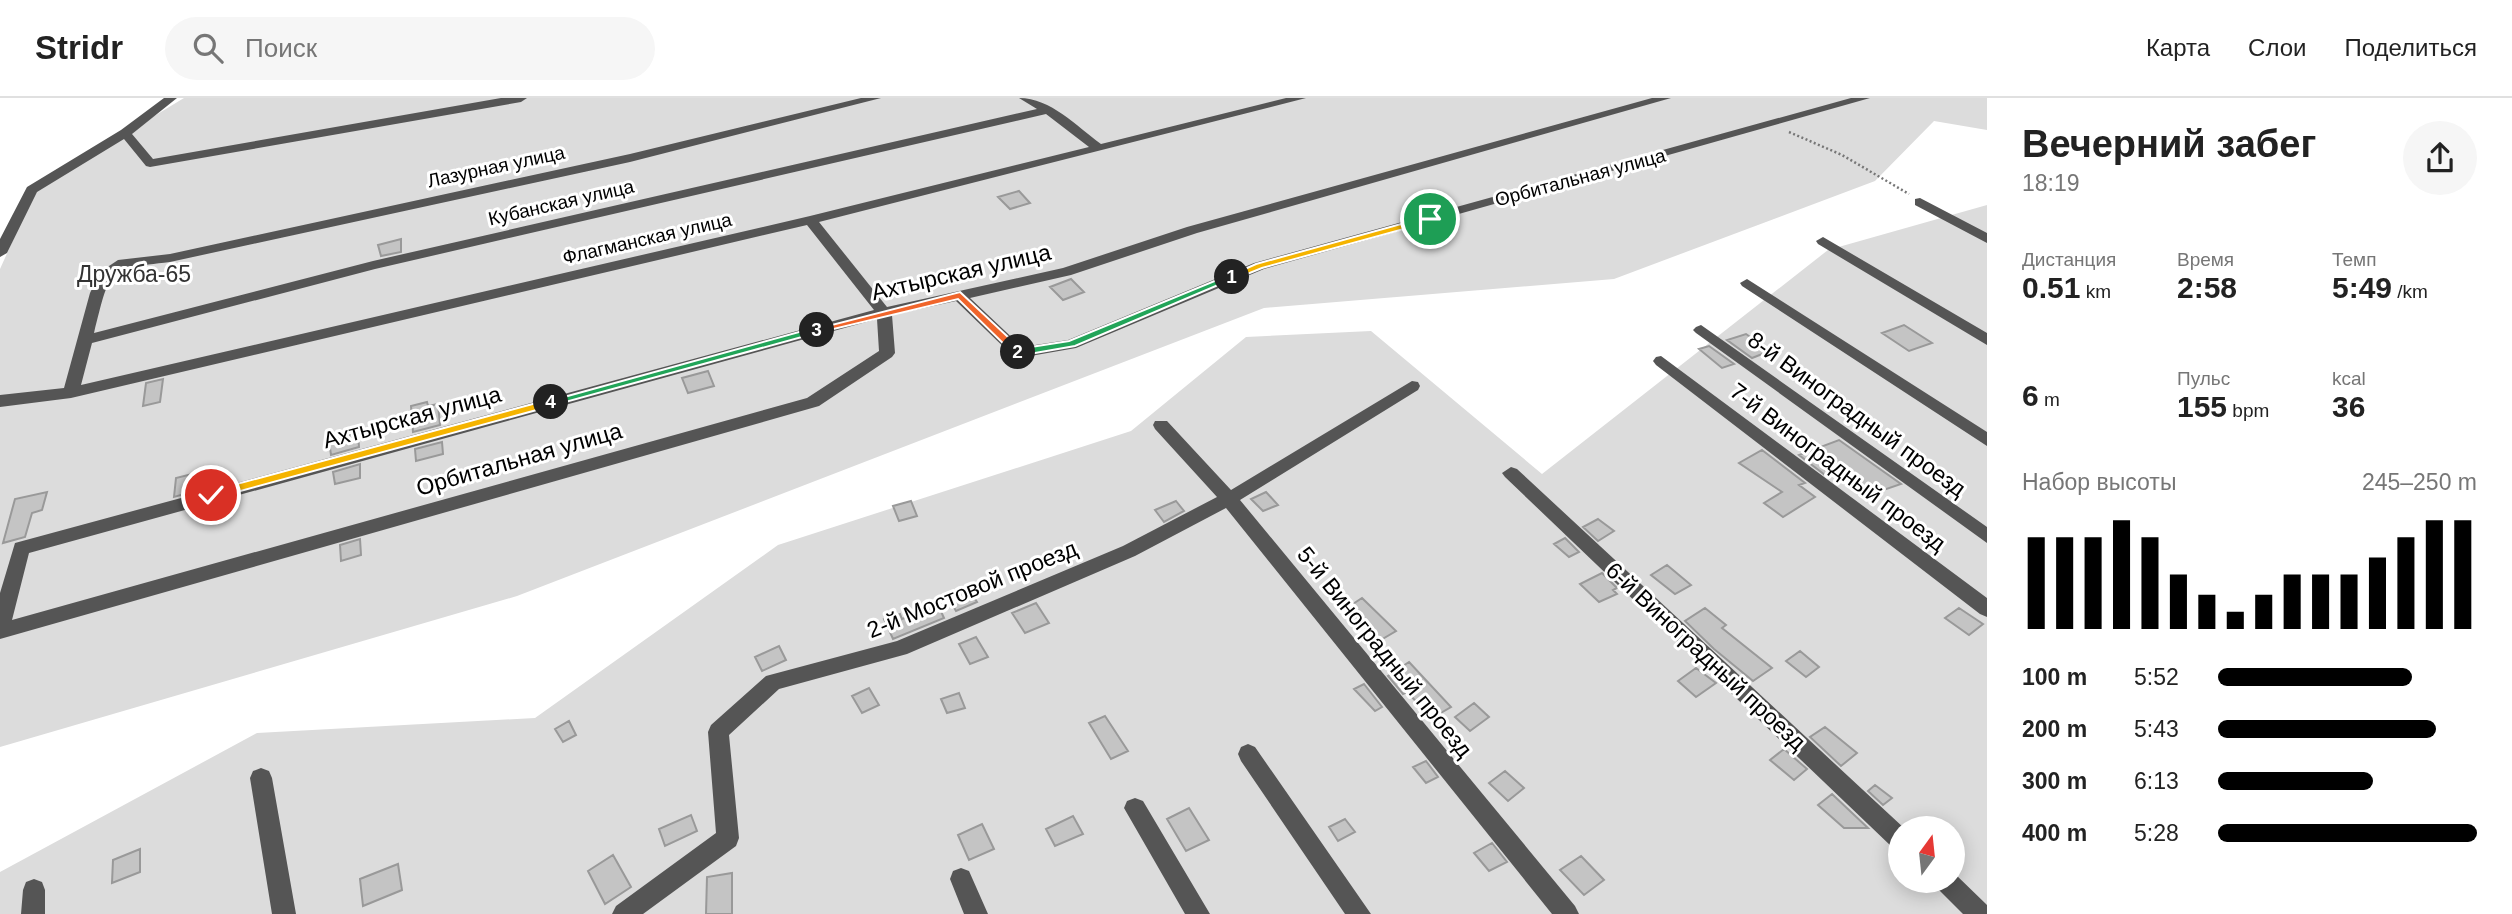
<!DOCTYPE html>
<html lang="ru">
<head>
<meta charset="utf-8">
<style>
  :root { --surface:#fff; --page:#f6f6f6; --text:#222; --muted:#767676; --line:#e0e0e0; --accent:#000 }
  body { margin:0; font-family:Arial,sans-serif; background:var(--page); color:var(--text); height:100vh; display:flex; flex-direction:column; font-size:26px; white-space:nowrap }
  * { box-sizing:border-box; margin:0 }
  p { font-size:23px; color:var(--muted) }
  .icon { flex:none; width:38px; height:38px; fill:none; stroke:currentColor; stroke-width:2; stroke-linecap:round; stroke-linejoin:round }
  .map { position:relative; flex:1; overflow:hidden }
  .drawer { display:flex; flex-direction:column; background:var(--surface); width:525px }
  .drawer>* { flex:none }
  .needle { width:46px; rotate:15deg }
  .buttons { position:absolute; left:1888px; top:718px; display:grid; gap:14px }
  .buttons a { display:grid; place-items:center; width:77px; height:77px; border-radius:50%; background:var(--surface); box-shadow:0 4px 18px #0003; font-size:35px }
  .pin { position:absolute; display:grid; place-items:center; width:60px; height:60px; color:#fff; margin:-30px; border:4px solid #fff; border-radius:50%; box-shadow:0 2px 7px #0007 }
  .km { position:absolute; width:35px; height:35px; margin:-18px; border-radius:50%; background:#222; color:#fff; font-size:19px; line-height:35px; text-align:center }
  .round { display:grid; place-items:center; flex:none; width:74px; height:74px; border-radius:37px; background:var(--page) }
  .head { display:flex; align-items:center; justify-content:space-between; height:119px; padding:0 35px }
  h1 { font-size:38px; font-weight:800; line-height:52px }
  .figures { display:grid; grid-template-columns:repeat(3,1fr); gap:10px; height:119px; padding:7px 35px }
  .figures div { display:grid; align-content:center }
  .figures b { font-size:30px; font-weight:800 }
  .figures small { font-size:19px; font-weight:400 }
  .figures p { font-size:19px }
  .chart { height:196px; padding:14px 35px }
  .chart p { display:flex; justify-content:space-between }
  .chart svg { width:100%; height:126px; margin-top:7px; stroke:var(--accent); stroke-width:6 }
  ul { padding:0 35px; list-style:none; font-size:23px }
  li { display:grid; grid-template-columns:112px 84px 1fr; align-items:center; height:52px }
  li i { height:18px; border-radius:9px; background:var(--accent) }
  header { display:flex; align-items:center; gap:42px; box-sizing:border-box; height:98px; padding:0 35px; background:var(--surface); border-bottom:2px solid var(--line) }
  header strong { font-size:33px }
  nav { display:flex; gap:38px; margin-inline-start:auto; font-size:24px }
  .search { width:490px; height:63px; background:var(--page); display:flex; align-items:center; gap:18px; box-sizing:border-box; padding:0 24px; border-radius:38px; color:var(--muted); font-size:26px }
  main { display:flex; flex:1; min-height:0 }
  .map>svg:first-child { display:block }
</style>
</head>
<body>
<header>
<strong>Stridr</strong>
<div class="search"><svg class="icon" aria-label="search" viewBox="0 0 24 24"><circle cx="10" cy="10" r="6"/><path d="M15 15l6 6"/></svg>Поиск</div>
<nav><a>Карта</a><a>Слои</a><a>Поделиться</a></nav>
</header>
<main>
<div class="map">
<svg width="1987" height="816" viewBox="0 0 1987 816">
  <rect width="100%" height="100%" fill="#fff"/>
  <!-- green -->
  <path fill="#dcdcdc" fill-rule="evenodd" d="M 184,0 L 1987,0 L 1987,32 L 1934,23 L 1875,83 L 1614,181 L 1264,210 L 517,498 L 0,649 L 0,171 L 37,89 Z
    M 1987,107 L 1987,816 L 0,816 L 0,774 L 257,635 L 535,620 L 778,447 L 1131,333 L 1246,239 L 1371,233 L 1542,376 L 1828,152 ZM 1900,730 L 1953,730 L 1953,782 L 1900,782 Z"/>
  <!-- building -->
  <path fill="#c4c4c4" stroke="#999" stroke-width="2" d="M 1019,93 L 1030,105 L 1010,111 L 998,99 Z
    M 401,141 L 401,154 L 381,158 L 378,147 Z
    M 1071,181 L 1084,194 L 1063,202 L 1050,189 Z
    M 1904,227 L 1932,245 L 1909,253 L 1882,235 Z
    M 1746,236 L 1770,253 L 1752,260 L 1727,242 Z
    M 1709,248 L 1734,266 L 1722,270 L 1699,251 Z
    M 708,273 L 714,288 L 688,295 L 682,280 Z
    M 163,281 L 160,304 L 143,308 L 146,285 Z
    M 427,304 L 428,308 L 438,306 L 440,327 L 413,334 L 411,308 Z
    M 358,334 L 359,349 L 331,357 L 329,343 Z
    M 1839,342 L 1901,386 L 1872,396 L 1840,371 L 1825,377 L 1799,357 Z
    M 442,344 L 443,356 L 416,363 L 415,351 Z
    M 1762,352 L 1805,385 L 1799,387 L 1815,399 L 1783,419 L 1764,405 L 1782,394 L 1739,365 Z
    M 360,366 L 360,380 L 335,386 L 333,374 Z
    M 200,374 L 199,392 L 174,399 L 176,380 Z
    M 47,394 L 42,412 L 32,415 L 25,439 L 3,445 L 15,401 Z
    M 1266,394 L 1278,407 L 1263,413 L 1251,401 Z
    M 911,403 L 917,418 L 899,423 L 893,408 Z
    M 1176,403 L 1184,413 L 1164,424 L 1155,412 Z
    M 1598,421 L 1614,433 L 1598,443 L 1583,429 Z
    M 1565,440 L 1579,454 L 1569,459 L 1554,446 Z
    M 360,441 L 361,457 L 341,463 L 340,447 Z
    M 1667,467 L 1691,487 L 1675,496 L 1651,477 Z
    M 1602,475 L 1617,490 L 1613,492 L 1617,496 L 1599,504 L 1580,486 Z
    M 968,490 L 977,504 L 956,513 L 948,499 Z
    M 1362,500 L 1396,533 L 1379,543 L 1347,510 Z
    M 1036,505 L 1049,525 L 1025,535 L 1012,515 Z
    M 939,509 L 944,520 L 893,541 L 884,521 L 900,516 L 902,521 Z
    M 1705,510 L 1726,527 L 1722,530 L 1772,570 L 1753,583 L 1714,551 L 1685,523 Z
    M 1959,510 L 1983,526 L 1969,537 L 1945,520 Z
    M 976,539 L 988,559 L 970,566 L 959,546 Z
    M 779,548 L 786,562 L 762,573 L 755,559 Z
    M 1800,553 L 1819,569 L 1806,579 L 1786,563 Z
    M 1409,564 L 1451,609 L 1432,620 L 1407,594 L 1403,596 L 1388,578 Z
    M 1696,570 L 1716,585 L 1696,599 L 1678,583 Z
    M 1364,586 L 1382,609 L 1375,613 L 1354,591 Z
    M 869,590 L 879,607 L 862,615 L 852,598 Z
    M 959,595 L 965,610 L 947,615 L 941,601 Z
    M 1474,605 L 1489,619 L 1470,633 L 1455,619 Z
    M 1105,618 L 1128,653 L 1111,661 L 1089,625 Z
    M 569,623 L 576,637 L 563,644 L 555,631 Z
    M 1825,629 L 1857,655 L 1841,668 L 1810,639 Z
    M 1784,651 L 1807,671 L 1794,682 L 1770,662 Z
    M 1426,663 L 1438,679 L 1426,685 L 1413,669 Z
    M 1505,673 L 1524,690 L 1508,703 L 1489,685 Z
    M 1875,687 L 1892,700 L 1883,707 L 1868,693 Z
    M 1832,696 L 1868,730 L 1844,730 L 1818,707 Z
    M 1189,710 L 1209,742 L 1186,753 L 1167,721 Z
    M 691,717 L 697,733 L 665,748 L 659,731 Z
    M 1073,718 L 1083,736 L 1055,748 L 1046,731 Z
    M 1345,721 L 1355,734 L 1338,743 L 1329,729 Z
    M 982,726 L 994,751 L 969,762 L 958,737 Z
    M 1492,745 L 1507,764 L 1489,773 L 1474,755 Z
    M 140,751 L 140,774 L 112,785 L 113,762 Z
    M 613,757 L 631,789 L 605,806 L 588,773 Z
    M 1581,758 L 1604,782 L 1584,797 L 1560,772 Z
    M 398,766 L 402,792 L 363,808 L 360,781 Z
    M 732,775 L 732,816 L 706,816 L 707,779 Z"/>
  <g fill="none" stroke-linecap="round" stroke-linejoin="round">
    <!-- path -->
    <path stroke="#777" stroke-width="2.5" stroke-dasharray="2 2.5" stroke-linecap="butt" d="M 1789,34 L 1842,57 L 1909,96"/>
    <!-- minor -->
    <path fill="#555" fill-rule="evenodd" d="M 164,0 L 177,0 L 132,36 L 153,61 L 501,0 L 527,0 L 521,4 L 150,69 L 146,68 L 124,41 L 37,94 L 7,155 L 0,159 L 0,141 L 27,89 L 121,32 Z
      M 861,0 L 881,0 L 630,64 L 170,164 C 105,171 110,173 94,235 L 373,163 L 1037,11 L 1019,0 C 1051,0 1076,28 1101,46 L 1286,0 L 1306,0 L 819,124 L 887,209 L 1063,170 L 1187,129 L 1652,0 L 1671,0 L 1197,135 L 1071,177 L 970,200 L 1022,249 L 1068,242 L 1254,165 L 1851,0 L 1870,0 L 1264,171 L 1076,250 L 1019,260 L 1014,259 L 956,203 L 892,217 L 895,255 L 892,259 L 819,308 L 0,541 L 0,495 L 15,445 L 874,212 L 807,127 L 71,300 L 0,309 L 0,297 L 64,290 L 90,195 L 100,174 L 118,162 L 170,156 L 630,56 ZM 1046,16 L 1089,49 L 810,118 L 81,287 L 92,245 L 375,171 ZM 877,221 L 879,253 L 807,300 L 12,522 L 29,455 Z
      M 1920,100 L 1987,135 L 1987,145 L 1915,107 L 1915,101 Z
      M 1823,139 L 1987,235 L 1987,247 L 1818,146 L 1816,143 Z
      M 1747,181 L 1987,334 L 1987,348 L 1742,188 L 1740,185 Z
      M 1701,227 L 1987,429 L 1987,445 L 1696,235 L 1693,232 L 1696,229 Z
      M 1661,258 L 1987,500 L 1987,519 L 1980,516 L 1656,267 L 1653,263 L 1656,259 Z
      M 1412,283 L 1418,284 L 1420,288 L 1418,292 L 1240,402 L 1575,808 L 1579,816 L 1552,816 L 1226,410 L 1135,458 L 907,556 L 779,591 L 729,637 L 739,740 L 736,748 L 643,816 L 612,816 L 616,808 L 716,735 L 708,634 L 711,627 L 766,578 L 897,543 L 1123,448 L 1217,399 L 1155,331 L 1153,327 L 1155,323 L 1167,323 L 1231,392 Z
      M 1511,369 L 1517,371 L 1904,730 L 1900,730 L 1900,751 L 1892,749 L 1505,379 L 1502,375 Z
      M 1248,646 L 1255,649 L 1371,816 L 1345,816 L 1241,663 L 1238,656 L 1241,649 Z
      M 261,670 L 269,673 L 272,680 L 296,816 L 272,816 L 250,680 L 253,673 Z
      M 1135,700 L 1143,703 L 1210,816 L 1185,816 L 1124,710 L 1127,703 Z
      M 961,770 L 969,773 L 988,816 L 964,816 L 950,781 L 953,773 Z
      M 1953,774 L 1987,807 L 1987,816 L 1963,816 L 1937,790 L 1934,782 L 1953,782 Z
      M 34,781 L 42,784 L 45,792 L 45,816 L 21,816 L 23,792 L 26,784 Z"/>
  </g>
  <!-- split-1 -->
  <path fill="#f5b400" stroke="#fff" stroke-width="2" d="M 1430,118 L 1433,119 L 1433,123 L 1262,170 L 1235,181 L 1227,179 L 1256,166 Z"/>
  <!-- split-2 -->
  <path fill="#22a559" stroke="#fff" stroke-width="2" d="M 1229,177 L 1237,179 L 1075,248 L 1018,258 L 1013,254 L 1018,251 L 1069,243 Z"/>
  <!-- split-3 -->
  <path fill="#f0652b" stroke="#fff" stroke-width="2" d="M 960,194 L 1022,252 L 1022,257 L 1015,257 L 958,201 L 817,235 L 812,232 Z"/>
  <!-- split-4 -->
  <path fill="#22a559" stroke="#fff" stroke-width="2" d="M 817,229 L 820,230 L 820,234 L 551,308 L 546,304 Z"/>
  <!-- split-5 -->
  <path fill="#f5b400" stroke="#fff" stroke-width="2" d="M 551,301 L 556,304 L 555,307 L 211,401 L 205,397 L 211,393 Z"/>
  <g text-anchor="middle" stroke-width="6" stroke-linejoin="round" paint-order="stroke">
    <!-- far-street labels -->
    <g font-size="19" fill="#000" stroke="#fff">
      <text transform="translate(496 68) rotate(-12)" y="7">Лазурная улица</text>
      <text transform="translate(1580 79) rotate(-15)" y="7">Орбитальная улица</text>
      <text transform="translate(561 104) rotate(-13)" y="7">Кубанская улица</text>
      <text transform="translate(647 140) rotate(-13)" y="7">Флагманская улица</text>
    </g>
    <!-- street labels -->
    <g font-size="23" fill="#000" stroke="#fff">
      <text transform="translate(961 174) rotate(-13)" y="8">Ахтырская улица</text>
      <text transform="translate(1857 316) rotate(36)" y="8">8-й Виноградный проезд</text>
      <text transform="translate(412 319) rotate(-15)" y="8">Ахтырская улица</text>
      <text transform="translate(519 361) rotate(-16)" y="8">Орбитальная улица</text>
      <text transform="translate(1838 369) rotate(37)" y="8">7-й Виноградный проезд</text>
      <text transform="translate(972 491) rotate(-22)" y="8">2-й Мостовой проезд</text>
      <text transform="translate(1385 554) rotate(51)" y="8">5-й Виноградный проезд</text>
      <text transform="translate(1706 558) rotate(43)" y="8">6-й Виноградный проезд</text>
    </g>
    <!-- park labels -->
    <g font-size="23" fill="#333" stroke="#fff">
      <text x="134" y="184">Дружба-65</text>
    </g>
  </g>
</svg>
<div class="buttons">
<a><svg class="needle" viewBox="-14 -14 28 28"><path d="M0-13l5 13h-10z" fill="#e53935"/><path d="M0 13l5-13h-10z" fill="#767676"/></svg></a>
</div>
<div class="pin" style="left:1430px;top:121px;background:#1e9e55"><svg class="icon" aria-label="arrive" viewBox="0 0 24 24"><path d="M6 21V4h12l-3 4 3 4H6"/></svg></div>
<div class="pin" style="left:211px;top:397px;background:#d93025"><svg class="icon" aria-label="check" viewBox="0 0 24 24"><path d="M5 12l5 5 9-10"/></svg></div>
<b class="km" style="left:1232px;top:179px">1</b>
<b class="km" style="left:1018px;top:254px">2</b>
<b class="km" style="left:817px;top:232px">3</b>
<b class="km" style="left:551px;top:304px">4</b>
</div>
<section class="drawer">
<div class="head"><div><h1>Вечерний забег</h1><p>18:19</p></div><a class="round"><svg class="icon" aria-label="share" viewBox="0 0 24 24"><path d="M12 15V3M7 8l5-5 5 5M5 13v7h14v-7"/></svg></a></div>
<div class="figures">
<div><p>Дистанция</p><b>0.51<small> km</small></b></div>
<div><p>Время</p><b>2:58</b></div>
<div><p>Темп</p><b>5:49<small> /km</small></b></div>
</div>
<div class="figures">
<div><b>6<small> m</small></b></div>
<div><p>Пульс</p><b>155<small> bpm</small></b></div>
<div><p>kcal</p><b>36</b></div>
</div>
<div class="chart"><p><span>Набор высоты</span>245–250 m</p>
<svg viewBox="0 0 160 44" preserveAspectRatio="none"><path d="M5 44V12M15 44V12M25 44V12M35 44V6M45 44V12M55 44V25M65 44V32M75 44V38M85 44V32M95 44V25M105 44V25M115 44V25M125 44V19M135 44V12M145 44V6M155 44V6"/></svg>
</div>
<ul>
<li><b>100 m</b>5:52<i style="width:75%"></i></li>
<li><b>200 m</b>5:43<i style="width:84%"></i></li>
<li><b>300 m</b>6:13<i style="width:60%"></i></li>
<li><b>400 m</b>5:28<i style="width:100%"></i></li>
</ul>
</section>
</main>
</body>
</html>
